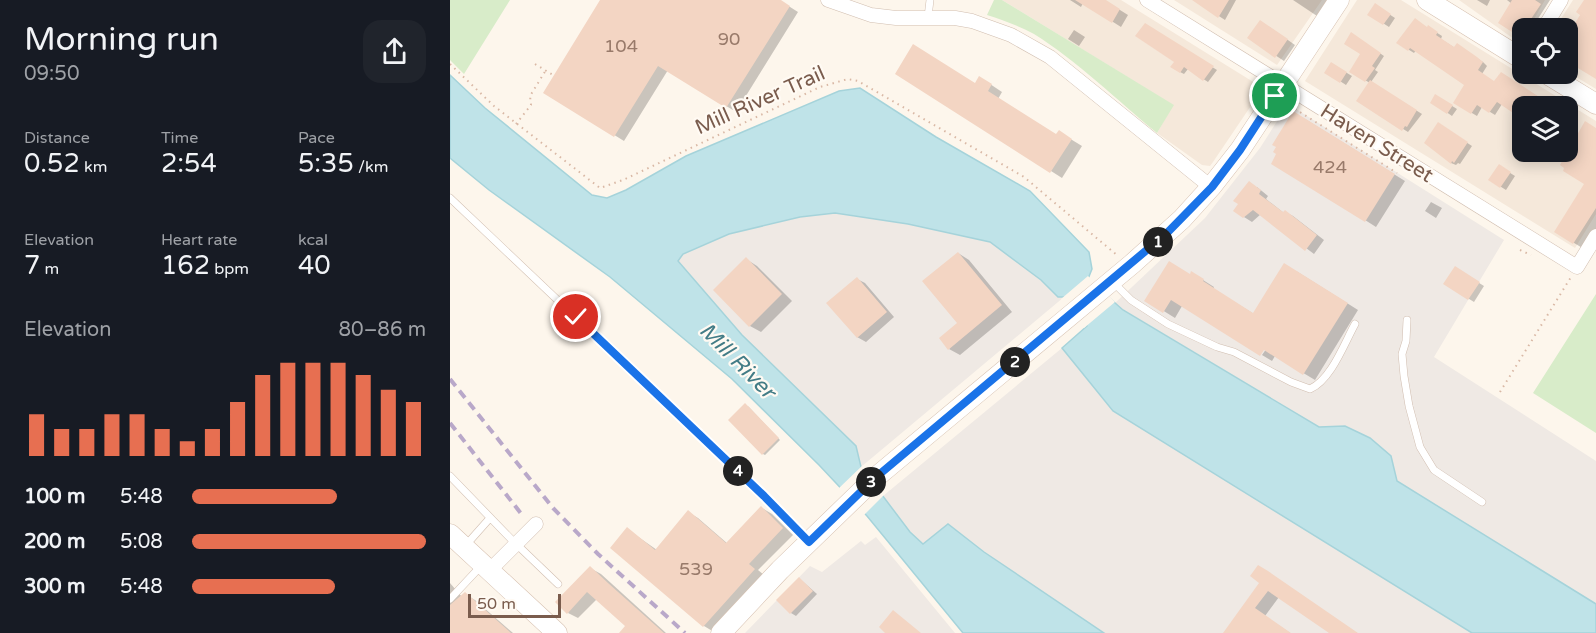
<!DOCTYPE html>
<html lang="en">
<head>
<meta charset="utf-8">
<style>
  :root { --surface:#171b24; --page:#20242c; --text:#f1f3f6; --muted:#9ea1a6; --accent:#e76f51 }
  body { margin:0; font-family:"Varela Round",sans-serif; background:var(--page); color:var(--text); height:100vh; display:flex; flex-direction:column; font-size:22px; white-space:nowrap }
  * { box-sizing:border-box; margin:0 }
  p { font-size:20px; color:var(--muted) }
  .icon { flex:none; width:33px; height:33px; fill:none; stroke:currentColor; stroke-width:2; stroke-linecap:round; stroke-linejoin:round }
  .map { position:relative; flex:1; overflow:hidden }
  .panel { display:flex; flex-direction:column; background:var(--surface); width:450px }
  .panel>* { flex:none }
  .controls { position:absolute; left:1062px; top:18px; display:grid; gap:12px }
  .controls a { display:grid; place-items:center; width:66px; height:66px; border-radius:12px; background:var(--surface); box-shadow:0 3px 15px #0003; font-size:30px }
  .scale { position:absolute; left:18px; bottom:15px; width:93px; box-sizing:border-box; padding-left:6px; border:3px solid #7a5c4d; border-top:0; font-size:16px; line-height:21px; white-space:nowrap; color:#7a5c4d; -webkit-text-stroke:4px #fffaf3; paint-order:stroke }
  .pin { position:absolute; display:grid; place-items:center; width:51px; height:51px; color:#fff; margin:-26px; border:3px solid #fff; border-radius:50%; box-shadow:0 2px 6px #0007 }
  .km { position:absolute; width:30px; height:30px; margin:-15px; border-radius:50%; background:#222; color:#fff; font-size:16px; line-height:30px; text-align:center }
  .round { display:grid; place-items:center; flex:none; width:63px; height:63px; border-radius:18px; background:var(--page) }
  .headline { display:flex; align-items:center; justify-content:space-between; height:102px; padding:0 24px }
  h1 { font-size:33px; font-weight:600; line-height:45px }
  .stats { display:grid; grid-template-columns:repeat(3,1fr); gap:9px; height:102px; padding:6px 24px }
  .stats div { display:grid; align-content:center }
  .stats b { font-size:26px; font-weight:600 }
  .stats small { font-size:16px; font-weight:400 }
  .stats p { font-size:16px }
  .chart { height:168px; padding:12px 24px }
  .chart p { display:flex; justify-content:space-between }
  .chart svg { width:100%; height:108px; margin-top:6px; stroke:var(--accent); stroke-width:6 }
  ul { padding:0 24px; list-style:none; font-size:20px }
  li { display:grid; grid-template-columns:96px 72px 1fr; align-items:center; height:45px }
  li i { height:15px; border-radius:8px; background:var(--accent) }
  main { display:flex; flex:1; min-height:0 }
  .map>svg:first-child { display:block }
</style>
</head>
<body>
<main>
<section class="panel">
<div class="headline"><div><h1>Morning run</h1><p>09:50</p></div><a class="round"><svg class="icon" aria-label="share" viewBox="0 0 24 24"><path d="M12 15V3M7 8l5-5 5 5M5 13v7h14v-7"/></svg></a></div>
<div class="stats">
<div><p>Distance</p><b>0.52<small> km</small></b></div>
<div><p>Time</p><b>2:54</b></div>
<div><p>Pace</p><b>5:35<small> /km</small></b></div>
</div>
<div class="stats">
<div><p>Elevation</p><b>7<small> m</small></b></div>
<div><p>Heart rate</p><b>162<small> bpm</small></b></div>
<div><p>kcal</p><b>40</b></div>
</div>
<div class="chart"><p><span>Elevation</span>80–86 m</p>
<svg viewBox="0 0 160 44" preserveAspectRatio="none"><path d="M5 44V27M15 44V33M25 44V33M35 44V27M45 44V27M55 44V33M65 44V38M75 44V33M85 44V22M95 44V11M105 44V6M115 44V6M125 44V6M135 44V11M145 44V17M155 44V22"/></svg>
</div>
<ul>
<li><b>100 m</b>5:48<i style="width:62%"></i></li>
<li><b>200 m</b>5:08<i style="width:100%"></i></li>
<li><b>300 m</b>5:48<i style="width:61%"></i></li>
</ul>
</section>
<div class="map">
<svg width="1146" height="633" viewBox="0 0 1146 633">
  <rect width="100%" height="100%" fill="#fdf6ec"/>
  <!-- residential -->
  <path fill="#f5e8da" fill-rule="evenodd" d="M 552,0 L 671,0 L 813,88 L 763,162 L 760,166 L 752,165 L 707,133 L 723,105 Z
    M 724,0 L 872,0 L 827,65 Z
    M 907,0 L 951,0 L 1146,121 L 1146,214 L 1125,248 L 855,81 ZM 1072,106 L 1118,106 L 1118,152 L 1072,152 Z
    M 1009,0 L 1095,0 L 1079,28 L 1072,28 L 1072,40 L 1071,44 Z
    M 1123,0 L 1146,0 L 1146,89 L 1118,72 L 1118,28 L 1105,28 Z"/>
  <!-- industrial -->
  <path fill="#efe9e4" d="M 838,104 L 1054,240 L 984,357 L 1146,461 L 1146,604 L 947,481 L 941,456 L 895,426 L 869,427 L 664,304 L 755,218 L 810,148 Z
    M 385,213 L 458,224 L 540,242 L 591,280 L 608,297 L 614,297 L 411,467 L 406,446 L 292,335 L 228,261 L 233,254 L 279,234 L 350,217 Z
    M 612,348 L 663,411 L 1022,633 L 654,633 L 534,552 L 498,524 L 473,544 L 460,532 L 433,496 Z
    M 426,537 L 505,633 L 295,633 L 360,566 L 372,572 L 411,541 L 415,545 Z"/>
  <!-- green -->
  <path fill="#d8ecc9" d="M 0,0 L 60,0 L 14,74 L 0,60 Z
    M 544,0 L 552,0 L 724,105 L 707,133 C 668,101 626,60 584,34 C 569,26 553,20 537,15 Z
    M 1146,294 L 1146,433 L 1083,393 Z"/>
  <!-- water -->
  <path fill="#bfe3e8" stroke="#a5d3da" stroke-width="1.5" d="M 0,75 L 35,108 L 142,195 L 157,198 L 176,190 L 236,156 L 389,91 L 410,88 L 486,137 L 580,191 L 639,252 L 642,269 L 638,279 L 673,310 L 869,427 L 895,426 L 920,438 L 941,456 L 947,481 L 1146,604 L 1146,633 L 1022,633 L 663,411 L 612,348 L 637,326 L 614,297 L 608,297 L 591,280 L 540,242 L 458,224 L 385,213 L 350,217 L 279,234 L 233,254 L 228,261 L 292,335 L 406,446 L 411,467 L 460,532 L 473,544 L 498,524 L 534,552 L 654,633 L 513,633 L 417,516 L 369,465 L 282,379 L 160,277 L 39,190 L 0,158 Z"/>
  <!-- pier -->
  <path fill="#fdf6ec" d="M 638,276 L 665,302 L 634,328 L 611,299 Z
    M 413,465 L 435,494 L 413,516 L 388,489 Z"/>
  <!-- shadow -->
  <path fill="#0003" d="M 152,0 L 329,0 L 348,12 L 286,112 L 218,70 L 174,141 L 95,92 Z
    M 620,0 L 654,0 L 678,15 L 671,27 L 633,3 L 631,7 Z
    M 744,0 L 786,0 L 775,20 Z
    M 843,0 L 878,0 L 867,16 Z
    M 1027,0 L 1040,0 L 1037,6 Z
    M 1100,0 L 1082,28 L 1072,28 L 1072,36 L 1050,22 L 1062,4 L 1057,0 Z
    M 925,5 L 945,18 L 939,27 L 919,14 Z
    M 695,25 L 767,70 L 758,82 L 738,69 L 734,74 L 730,72 L 726,61 Z
    M 818,26 L 845,45 L 834,61 L 799,38 Z
    M 978,27 L 992,36 L 991,39 L 1005,48 L 1007,45 L 1033,62 L 1037,66 L 1032,74 L 1045,83 L 1051,74 L 1103,106 L 1072,106 L 1072,118 L 1052,104 L 1045,115 L 1032,107 L 1027,116 L 1005,103 L 1016,85 L 966,50 L 964,53 L 948,43 Z
    M 624,30 L 635,37 L 629,46 L 618,39 Z
    M 906,37 L 934,56 L 925,70 L 928,72 L 921,82 L 972,114 L 958,132 L 908,101 L 920,83 L 901,72 L 912,54 Z
    M 882,64 L 902,76 L 896,85 L 876,72 Z
    M 447,73 L 526,84 L 540,84 L 552,92 L 548,99 L 607,136 L 609,132 L 632,146 L 612,178 Z
    M 986,96 L 1007,109 L 1002,116 L 982,102 Z
    M 855,119 L 955,181 L 926,227 L 915,220 Z
    M 988,124 L 1022,146 L 1010,164 L 1008,163 L 1006,165 L 1001,163 Z
    M 1146,129 L 1146,230 L 1134,249 L 1106,232 L 1136,184 Z
    M 1081,152 L 1091,152 L 1088,156 Z
    M 1049,166 L 1065,176 L 1056,190 L 1040,180 Z
    M 807,187 L 818,196 L 816,199 L 834,213 L 835,212 L 843,216 L 874,240 L 864,254 L 811,214 L 802,222 L 794,217 Z
    M 981,202 L 992,208 L 986,218 L 975,211 Z
    M 508,253 L 519,260 L 562,312 L 510,355 L 499,349 L 509,324 Z
    M 296,259 L 307,266 L 342,301 L 311,332 L 300,326 Z
    M 1005,268 L 1034,286 L 1024,302 L 995,284 Z
    M 846,271 L 908,310 L 865,380 L 825,356 L 822,361 L 812,355 L 819,345 L 732,306 L 725,318 L 696,300 L 740,276 L 753,280 L 764,287 L 763,289 L 804,314 Z
    M 407,279 L 415,283 L 444,317 L 416,342 L 407,337 Z
    M 298,406 L 330,440 L 315,455 L 313,454 Z
    M 312,508 L 322,514 L 343,535 L 308,570 L 314,575 L 264,632 L 254,626 L 177,529 L 207,550 L 238,512 L 248,518 L 278,544 Z
    M 140,568 L 151,574 L 216,633 L 171,633 L 177,626 L 147,599 L 128,618 L 118,613 Z
    M 350,579 L 367,594 L 346,616 L 341,613 Z
    M 811,582 L 907,633 L 881,633 L 829,597 L 815,616 L 840,633 L 775,633 Z
    M 0,583 L 12,597 L 15,594 L 25,600 L 63,633 L 0,633 Z"/>
  <!-- building -->
  <path fill="#f3d5c3" d="M 150,0 L 331,0 L 340,6 L 276,108 L 208,66 L 164,137 L 93,93 Z
    M 625,0 L 656,0 L 670,9 L 662,23 Z
    M 742,0 L 779,0 L 768,18 Z
    M 1062,0 L 1085,0 L 1091,4 L 1075,28 L 1072,28 L 1070,37 L 1048,23 Z
    M 1134,0 L 1146,0 L 1146,79 L 1118,62 L 1118,35 L 1130,15 L 1126,12 Z
    M 925,3 L 941,14 L 933,25 L 917,15 Z
    M 965,18 L 977,27 L 978,25 L 988,32 L 986,35 L 1004,47 L 1007,43 L 1027,57 L 1033,62 L 1028,70 L 1044,81 L 1051,72 L 1103,106 L 1072,106 L 1072,119 L 1047,102 L 1039,113 L 1027,105 L 1021,114 L 1003,103 L 1014,85 L 960,48 L 958,51 L 946,43 Z
    M 810,20 L 838,39 L 825,58 L 797,38 Z
    M 695,23 L 764,66 L 753,81 L 734,67 L 730,73 L 720,67 L 724,62 L 685,36 Z
    M 901,32 L 931,53 L 922,66 L 925,68 L 915,82 L 899,72 L 910,54 L 894,44 Z
    M 463,44 L 525,83 L 529,76 L 542,84 L 538,91 L 606,134 L 609,130 L 622,139 L 600,173 L 445,74 Z
    M 881,62 L 897,72 L 890,83 L 874,73 Z
    M 920,80 L 967,110 L 957,127 L 955,126 L 952,131 L 906,101 Z
    M 985,94 L 1003,105 L 997,114 L 980,103 Z
    M 843,111 L 945,174 L 915,222 L 821,164 L 826,154 L 823,152 L 826,147 L 822,145 Z
    M 1135,121 L 1146,128 L 1146,208 L 1123,244 L 1104,232 L 1134,184 L 1113,171 L 1114,168 L 1110,165 Z
    M 988,122 L 1018,142 L 1004,163 L 1002,161 L 1001,164 L 974,143 Z
    M 1049,164 L 1061,172 L 1050,188 L 1038,180 Z
    M 799,181 L 811,190 L 809,194 L 833,212 L 835,210 L 867,235 L 855,251 L 803,210 L 793,218 L 783,211 L 788,204 L 783,201 Z
    M 508,252 L 552,305 L 498,350 L 489,338 L 507,323 L 472,281 Z
    M 296,257 L 332,294 L 299,327 L 263,290 Z
    M 719,261 L 740,274 L 741,271 L 754,279 L 753,281 L 803,313 L 834,263 L 898,303 L 853,375 L 814,350 L 810,356 L 721,300 L 713,313 L 694,301 Z
    M 1005,266 L 1030,282 L 1018,300 L 993,284 Z
    M 407,277 L 437,312 L 407,338 L 376,303 Z
    M 295,403 L 329,438 L 312,455 L 278,420 Z
    M 311,506 L 333,528 L 299,564 L 305,569 L 253,627 L 160,548 L 177,527 L 205,550 L 238,510 L 276,543 Z
    M 808,565 L 818,571 L 908,633 L 879,633 L 818,591 L 805,608 L 841,633 L 773,633 L 809,583 L 800,576 Z
    M 140,566 L 158,583 L 214,633 L 169,633 L 175,626 L 137,592 L 117,614 L 105,602 Z
    M 349,577 L 363,591 L 340,614 L 326,600 Z
    M 15,592 L 61,633 L 0,633 L 0,605 Z
    M 443,610 L 471,633 L 435,633 L 429,627 Z"/>
  <g fill="none" stroke-linecap="round" stroke-linejoin="round">
    <defs>
      <path id="lane" d="M 478,17 L 480,0
        M 0,198 L 314,496 L 357,541
        M 664,283 L 681,300 L 718,324 L 767,347 L 784,352 L 841,382 L 860,389 C 881,380 894,344 905,324
        M 957,320 L 956,341 L 952,354 L 954,376 L 959,406 L 970,447 L 984,470 L 1032,502
        M 0,476 L 61,539 L 108,584
        M 16,545 L 40,518
        M 0,599 L 31,566"/>
      <path id="street" d="M 378,0 L 421,15 L 446,18 L 505,18 L 522,21 L 561,35 L 600,57 L 761,187
        M 697,0 L 1127,267 L 1146,236
        M 1094,28 L 1111,0
        M 39,571 L 86,524"/>
      <path id="secondary" d="M 977,0 L 1072,59
        M 1097,74 L 1146,104
        M 0,534 L 107,633
        M 271,633 L 330,570 L 425,478 L 682,264 L 732,219 L 761,187 L 790,150 L 889,0"/>
    </defs>
    <!-- lane casing -->
    <use href="#lane" stroke="#d1beb0" stroke-width="8"/>
    <!-- street casing -->
    <use href="#street" stroke="#d1beb0" stroke-width="15"/>
    <!-- secondary casing -->
    <use href="#secondary" stroke="#d6c0b0" stroke-width="21"/>
    <!-- path -->
    <path stroke="#d9b8a5" stroke-width="2" stroke-dasharray="1.5 4.5" stroke-linecap="butt" d="M 0,64 L 44,106 L 150,188 L 173,180 L 370,87 L 398,79 L 408,81 L 574,177 L 668,256
      M 85,64 L 103,75
      M 845,109 L 947,173
      M 66,124 L 81,105 L 80,96 L 96,70
      M 1070,250 L 1081,255
      M 1050,392 L 1121,277"/>
    <!-- lane -->
    <use href="#lane" stroke="#fff" stroke-width="7"/>
    <!-- street -->
    <use href="#street" stroke="#fff" stroke-width="14"/>
    <!-- secondary -->
    <use href="#secondary" stroke="#fff" stroke-width="20"/>
    <!-- rail -->
    <path stroke="#b9a8c9" stroke-width="4" stroke-dasharray="9 6" stroke-linecap="butt" d="M 0,379 L 103,508 L 148,554 L 235,633
      M 0,423 L 73,516"/>
  </g>
  <g fill="none" stroke-linecap="round" stroke-linejoin="round">
    <defs>
      <path id="route" d="M 126,317 L 314,496 L 359,542 L 425,478 L 717,233 L 762,187 L 790,150 L 825,96"/>
    </defs>
    <!-- route casing -->
    <use href="#route" stroke="#fff" stroke-width="12"/>
    <!-- route -->
    <use href="#route" stroke="#1a73e8" stroke-width="8"/>
  </g>
  <g text-anchor="middle" stroke-width="4.5" stroke-linejoin="round" paint-order="stroke">
    <!-- number labels -->
    <g font-size="18" fill="#987a6a">
      <text x="279" y="45">90</text>
      <text x="171" y="52">104</text>
      <text x="880" y="173">424</text>
      <text x="246" y="575">539</text>
    </g>
    <!-- street labels -->
    <g font-size="21" fill="#7a5c4d" stroke="#fffaf3">
      <text transform="translate(310 100) rotate(-24)" y="7">Mill River Trail</text>
      <text transform="translate(927 143) rotate(32)" y="7">Haven Street</text>
    </g>
    <!-- water labels -->
    <g font-size="22" font-style="italic" fill="#437c86" stroke="#fffaf3">
      <text transform="translate(288 360) rotate(45)" y="8">Mill River</text>
    </g>
  </g>
</svg>
<div class="controls">
<a><svg class="icon" aria-label="locate" viewBox="0 0 24 24"><circle cx="12" cy="12" r="6"/><path d="M12 2v4M12 18v4M2 12h4M18 12h4"/></svg></a>
<a><svg class="icon" aria-label="layers" viewBox="0 0 24 24"><path d="M12 4l9 5-9 5-9-5zM3 14l9 5 9-5"/></svg></a>
</div>
<div class="scale">50 m</div>
<div class="pin" style="left:825px;top:96px;background:#1e9e55"><svg class="icon" aria-label="arrive" viewBox="0 0 24 24"><path d="M6 21V4h12l-3 4 3 4H6"/></svg></div>
<div class="pin" style="left:126px;top:317px;background:#d93025"><svg class="icon" aria-label="check" viewBox="0 0 24 24"><path d="M5 12l5 5 9-10"/></svg></div>
<b class="km" style="left:708px;top:242px">1</b>
<b class="km" style="left:565px;top:362px">2</b>
<b class="km" style="left:421px;top:482px">3</b>
<b class="km" style="left:288px;top:471px">4</b>
</div>
</main>
</body>
</html>
